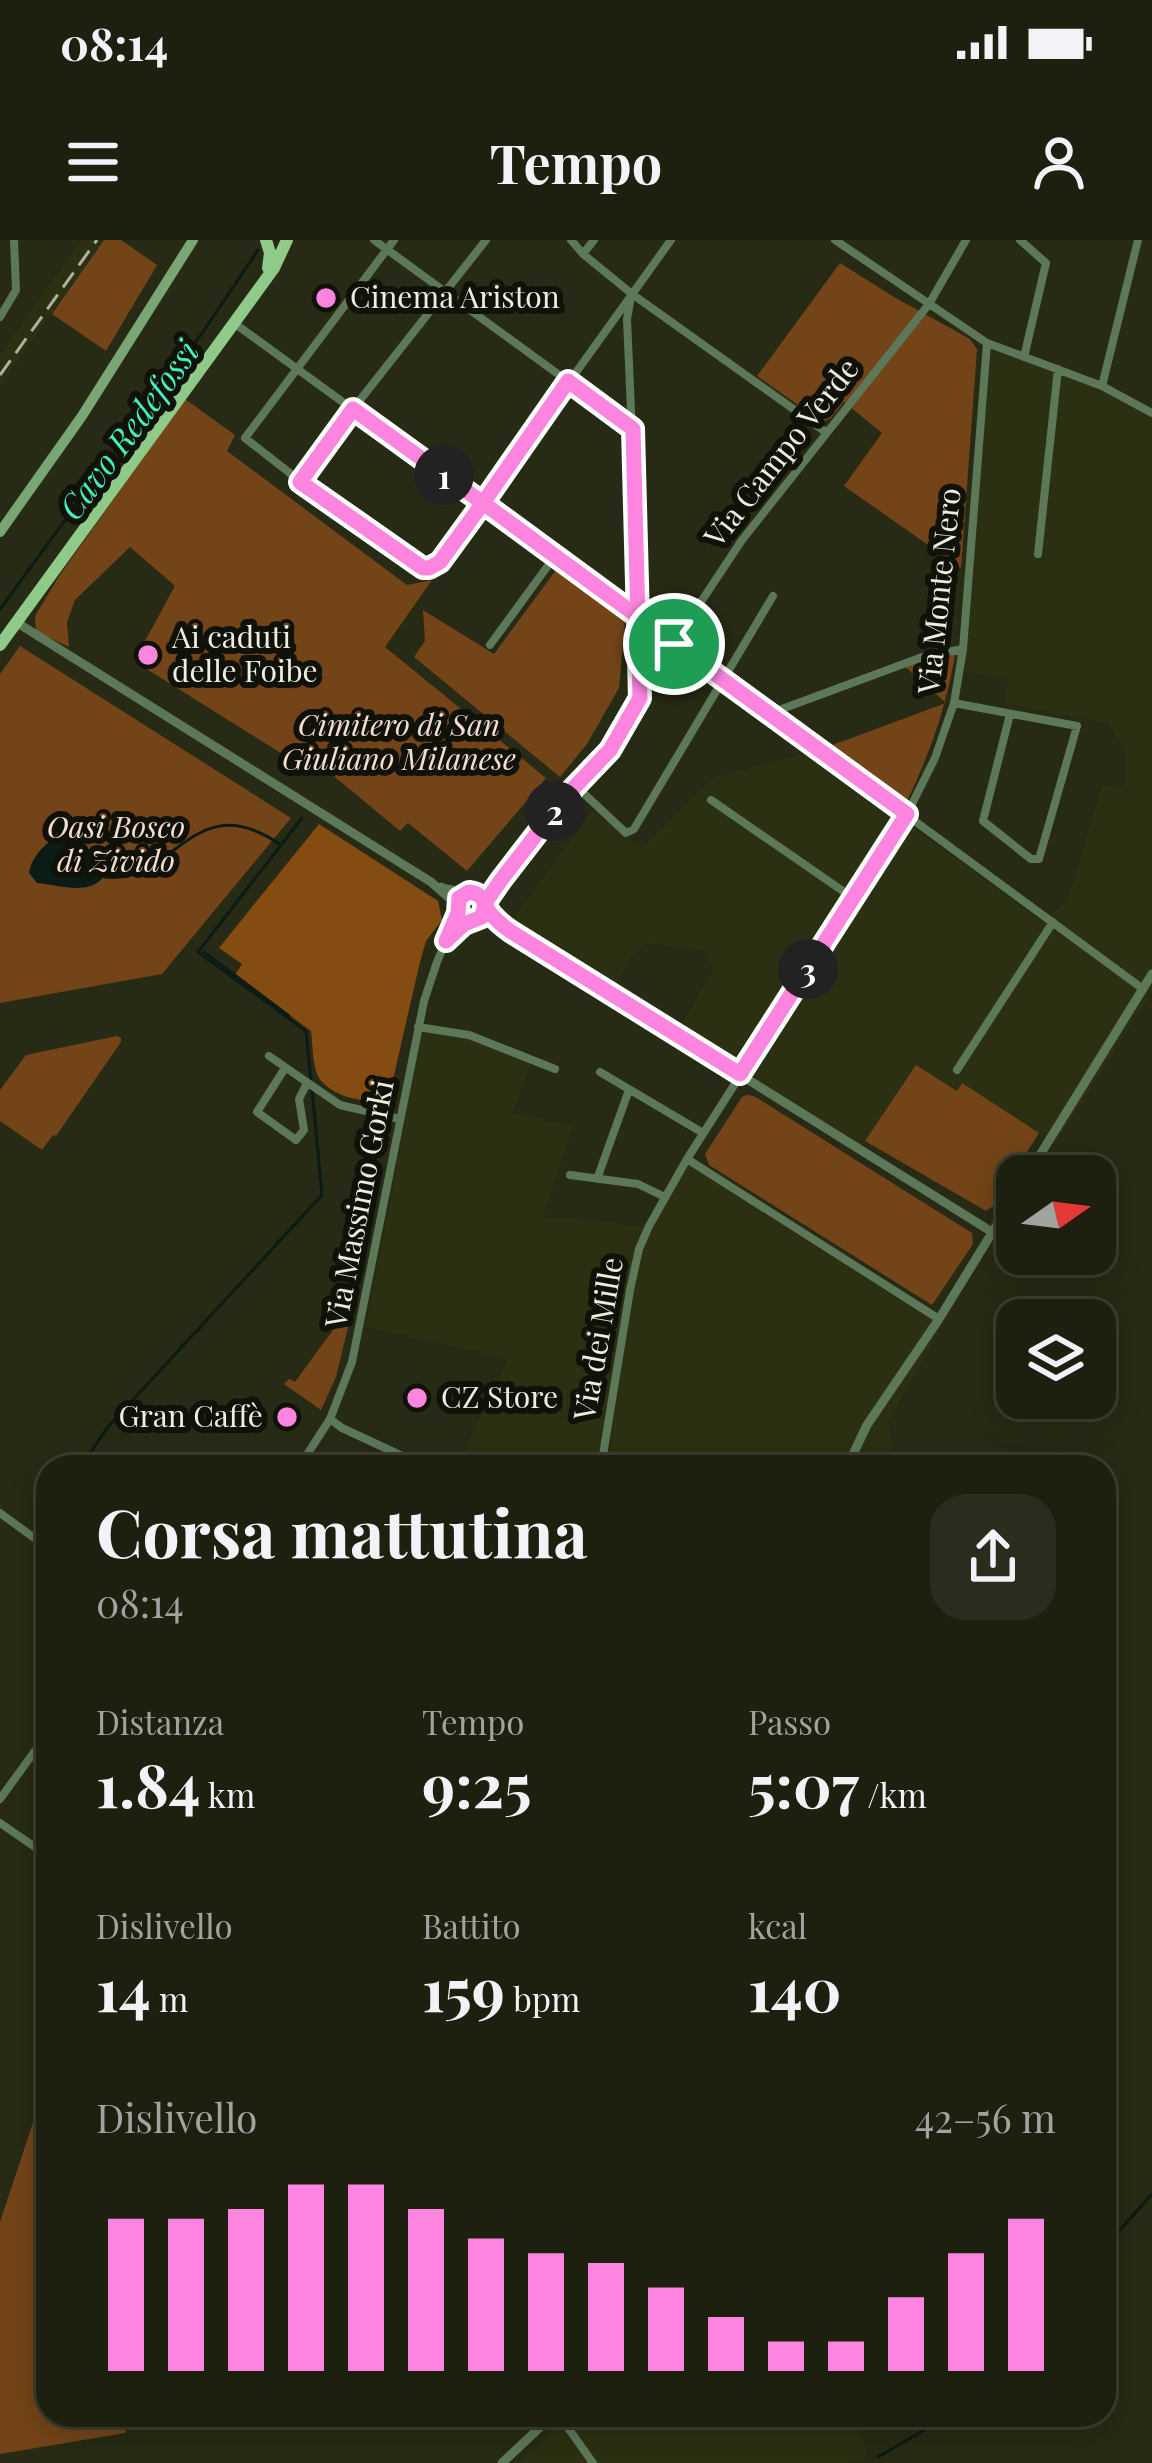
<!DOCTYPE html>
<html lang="it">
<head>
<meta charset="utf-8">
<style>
  :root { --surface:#1d200f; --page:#2a2d1d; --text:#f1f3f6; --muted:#a0a39e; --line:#3b3e2f; --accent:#fe85df }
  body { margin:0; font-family:"Playfair Display",serif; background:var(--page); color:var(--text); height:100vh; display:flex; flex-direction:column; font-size:45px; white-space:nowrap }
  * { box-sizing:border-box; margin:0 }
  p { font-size:39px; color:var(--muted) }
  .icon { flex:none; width:66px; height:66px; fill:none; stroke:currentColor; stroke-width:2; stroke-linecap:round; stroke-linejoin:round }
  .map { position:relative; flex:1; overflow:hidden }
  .drawer { position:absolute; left:36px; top:1215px; width:1080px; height:972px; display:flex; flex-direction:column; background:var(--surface); border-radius:36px; box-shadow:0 6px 30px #0003,0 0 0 3px var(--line) }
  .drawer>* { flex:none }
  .needle { width:78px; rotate:76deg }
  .tools { position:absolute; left:996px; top:915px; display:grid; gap:24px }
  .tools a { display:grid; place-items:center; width:120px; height:120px; border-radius:24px; background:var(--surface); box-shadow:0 6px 30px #0003,0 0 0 3px var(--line); font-size:60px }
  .pin { position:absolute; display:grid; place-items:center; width:102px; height:102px; color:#fff; margin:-51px; border:6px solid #fff; border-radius:50%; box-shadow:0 3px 12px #0007 }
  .km { position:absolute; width:60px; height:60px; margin:-30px; border-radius:50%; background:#222; color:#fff; font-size:33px; line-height:60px; text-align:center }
  .round { display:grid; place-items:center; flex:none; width:126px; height:126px; border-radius:36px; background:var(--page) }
  .headline { display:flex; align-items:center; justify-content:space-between; height:204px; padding:0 60px }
  h1 { font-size:66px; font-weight:700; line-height:90px }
  .metrics { display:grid; grid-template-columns:repeat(3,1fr); gap:18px; height:204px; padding:12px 60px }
  .metrics div { display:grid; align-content:center }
  .metrics b { font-size:60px; font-weight:700 }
  .metrics small { font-size:33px; font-weight:400 }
  .metrics p { font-size:33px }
  .chart { height:336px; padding:24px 60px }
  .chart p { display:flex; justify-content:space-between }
  .chart svg { width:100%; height:216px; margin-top:12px; stroke:var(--accent); stroke-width:6 }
  .status { display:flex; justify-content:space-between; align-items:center; height:84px; padding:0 60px; background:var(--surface); direction:ltr }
  .status svg { height:33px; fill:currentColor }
  header { display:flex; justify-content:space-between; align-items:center; height:156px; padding:0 60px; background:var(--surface); font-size:54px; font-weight:700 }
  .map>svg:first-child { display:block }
</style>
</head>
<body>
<div class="status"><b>08:14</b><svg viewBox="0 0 49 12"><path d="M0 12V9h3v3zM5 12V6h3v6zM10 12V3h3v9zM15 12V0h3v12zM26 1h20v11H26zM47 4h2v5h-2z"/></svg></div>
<header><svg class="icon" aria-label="menu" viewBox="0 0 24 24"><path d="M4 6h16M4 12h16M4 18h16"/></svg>Tempo<svg class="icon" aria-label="person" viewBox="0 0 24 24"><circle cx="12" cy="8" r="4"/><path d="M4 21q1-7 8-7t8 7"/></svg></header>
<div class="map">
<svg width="1152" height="2223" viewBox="0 0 1152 2223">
  <rect width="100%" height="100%" fill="#272a14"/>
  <!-- built -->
  <path fill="#2c3012" d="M 81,0 L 104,0 L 0,146 L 0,115 Z
    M 989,107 L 1102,149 L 1152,175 L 1152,752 L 1055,905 L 963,844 L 958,851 L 916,825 L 861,907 L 678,790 L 713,731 L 705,710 L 647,703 L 635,711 L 612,751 L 508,686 L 592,571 L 641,609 L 716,537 L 810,512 L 1044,683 L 1068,659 L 1102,545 L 1126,546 L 1124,509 L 1108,483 L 1005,463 L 1008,439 L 962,431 Z
    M 422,792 L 467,798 L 531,824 L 512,873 L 573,886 L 543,976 L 652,987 L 688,925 L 943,1087 L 888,1181 L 897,1227 L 457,1227 L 508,1118 L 366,1087 Z
    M 566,2175 L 858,2175 L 866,2218 L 845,2223 L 517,2223 L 534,2210 Z"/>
  <!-- green -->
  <path fill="#734418" d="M 104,0 L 121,0 L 157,25 L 106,111 L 52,74 Z
    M 840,23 L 894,57 L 970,99 L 977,109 L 961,328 L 844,246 L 882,193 L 844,162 L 831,178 L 822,182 L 757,136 Z
    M 185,159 L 235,195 L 227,211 L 407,345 L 432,340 L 385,407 L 546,538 L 467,631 L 408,583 L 400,591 L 323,527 L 303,527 L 134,421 L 175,346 L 130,307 L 75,360 L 67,382 L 69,407 L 36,391 L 35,376 L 59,336 Z
    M 556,330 L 625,381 L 619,448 L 587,504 L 560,537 L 414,417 L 425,401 L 423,370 L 494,414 Z
    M 20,406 L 291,578 L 162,734 L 0,763 L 0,434 Z
    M 956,410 C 946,468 931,512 905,565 L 827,507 L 946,463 L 902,424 Z
    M 117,796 L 121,798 L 121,802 L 56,896 L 53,895 L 42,910 L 0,881 L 0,850 L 26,815 Z
    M 916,825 L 957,851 L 962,843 L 1039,893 L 993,966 L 986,971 L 865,901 Z
    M 747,855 L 754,856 L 972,993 L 973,1004 L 932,1065 L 709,925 L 705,914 L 742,857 Z
    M 351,1061 L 353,1067 L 336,1137 L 321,1170 L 284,1144 L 289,1139 L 295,1142 L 346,1072 L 341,1067 L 344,1062 Z
    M 48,1837 L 48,2175 L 134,2175 L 125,2193 L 0,2214 L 0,1982 Z"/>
  <!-- forest -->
  <path fill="#854c12" d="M 319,584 L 438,661 L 442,680 L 426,701 L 420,722 L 389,857 C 368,865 333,858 319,838 C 312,826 313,805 311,791 L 235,735 L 242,724 L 219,708 Z"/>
  <!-- water -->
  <path fill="#0b1c16" d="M 66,593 L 81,600 L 103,629 L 102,639 C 86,655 59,645 37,643 L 29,633 C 32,615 49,598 66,593 Z"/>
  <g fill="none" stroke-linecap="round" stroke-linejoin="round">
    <!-- stream -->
    <path stroke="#0b1c16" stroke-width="3" d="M 0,369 L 203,92 L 258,10
      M 302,578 L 198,712 L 306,791 L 311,840
      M 105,637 C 175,645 193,544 281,605
      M 204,712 L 289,776
      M 81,1227 L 107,1188 L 322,955 L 312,849
      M 1104,2008 L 1152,1954
      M 878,2217 L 950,2175"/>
    <!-- minor -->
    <path stroke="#5c7859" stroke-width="8" d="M 374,0 L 632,188
      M 394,0 L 245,198 L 300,241 L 416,325 L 426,328 L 440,322 L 671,0
      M 571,0 L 583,14 L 632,54 L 827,193
      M 835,0 L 987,103 L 1102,146 L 1152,173
      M 1020,0 L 1046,23 L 1024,117
      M 583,14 L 594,0
      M 630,62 L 627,79 L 636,284 L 639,454
      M 0,77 L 16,50 L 14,0
      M 234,83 L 637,376 L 660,401 L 670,408
      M 1102,146 L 1138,0
      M 300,241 L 353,169 L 486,0
      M 1038,314 L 1058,129
      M 674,404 L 1143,749
      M 490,405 L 555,316
      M 954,463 L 1077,486 L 1039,619 L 1031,619 L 983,581 L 1010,474
      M 771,473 L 925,416 L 963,409
      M 578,548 L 626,593 L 634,589 L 773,356
      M 711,560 L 853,658
      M 485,663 L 566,556 L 610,510 L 665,416 L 742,300 L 929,64 L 966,0
      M 418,787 L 469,795 L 555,829
      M 269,816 L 340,865 L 400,879
      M 285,828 L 257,872 L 296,900 L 304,890 L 299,859 L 307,843
      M 957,830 L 1053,682
      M 600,832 L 703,893
      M 687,919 L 939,1079
      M 570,935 L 638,944 L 665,957
      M 597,939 L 629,850
      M 330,1179 L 342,1188 L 426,1227
      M 299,1227 L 330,1179 L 352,1122 L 424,761 L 437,722 L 458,673
      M 601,1227 L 630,1050 L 639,1009 L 649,986 L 687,919 L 907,574 L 935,518 L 954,463 L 963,409 L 987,103
      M 0,1273 L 48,1308
      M 0,1559 L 48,1493
      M 0,1583 L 48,1616
      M 559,2175 L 593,2223
      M 715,2175 L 715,2176"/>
    <!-- tertiary -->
    <path stroke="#5c7859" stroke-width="9" d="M 16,382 L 431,642 L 457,665
      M 441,647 C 454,653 471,649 482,657 L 486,668 L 478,680
      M 467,653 L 457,663 L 458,673 L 465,680 L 484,681 L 510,691 L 992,992
      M 1027,936 L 1152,734
      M 847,1227 L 867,1185 L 939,1079 L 1017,952
      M 502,2223 L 553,2175"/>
    <!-- secondary -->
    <path stroke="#79a674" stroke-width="10" d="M 0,292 L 82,176 L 193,0"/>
    <!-- primary -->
    <path stroke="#8fca89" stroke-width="12" d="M 266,0 L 270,13 L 268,28
      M 0,405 L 274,28 L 287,0"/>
    <!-- rail -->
    <path stroke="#adaf9f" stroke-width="3" stroke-dasharray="18 9" stroke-linecap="butt" d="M 0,135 L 97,0"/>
  </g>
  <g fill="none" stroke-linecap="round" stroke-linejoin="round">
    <defs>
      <path id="route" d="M 674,404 L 670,409 L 660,401 L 637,376 L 483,263 L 440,322 L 429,328 L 423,328 L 300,242 L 353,169 L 483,263 L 568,141 L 633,189 L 640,458 L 610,510 L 566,556 L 501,640 L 485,663 L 482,677 L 464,684 L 446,701 L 458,673 L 459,658 L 469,652 C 485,654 482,663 491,674 C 496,680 503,686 510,691 L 740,834 L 907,574 L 674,404"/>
    </defs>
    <!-- route casing -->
    <use href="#route" stroke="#fff" stroke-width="24"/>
    <!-- route -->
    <use href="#route" stroke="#fe85df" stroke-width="15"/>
  </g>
  <!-- markers -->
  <g fill="#fe85df" stroke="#101108" stroke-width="4.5">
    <circle cx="326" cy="58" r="12"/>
    <circle cx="148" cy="415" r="12"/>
    <circle cx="417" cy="1158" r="12"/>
    <circle cx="287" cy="1177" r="12"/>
  </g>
  <g text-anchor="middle" stroke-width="12" stroke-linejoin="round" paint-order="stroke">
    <!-- poi labels -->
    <g font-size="30" fill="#eceee0" stroke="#101108" text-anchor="start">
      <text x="350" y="68">Cinema Ariston</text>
      <text x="172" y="408">Ai caduti<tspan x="172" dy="34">delle Foibe</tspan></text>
      <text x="441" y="1168">CZ Store</text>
      <text x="263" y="1187" text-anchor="end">Gran Caffè</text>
    </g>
    <!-- street labels -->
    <g font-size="30" fill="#eceee0" stroke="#101108">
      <text transform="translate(782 213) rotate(-52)" y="10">Via Campo Verde</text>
      <text transform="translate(940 351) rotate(-84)" y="10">Via Monte Nero</text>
      <text transform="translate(360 964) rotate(-79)" y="10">Via Massimo Gorki</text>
      <text transform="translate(599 1099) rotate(-80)" y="10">Via dei Mille</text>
    </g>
    <!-- park labels -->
    <g font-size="30" font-style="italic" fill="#f3dece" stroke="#101108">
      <text x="399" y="496">Cimitero di San<tspan x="399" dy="34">Giuliano Milanese</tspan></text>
      <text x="116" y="598">Oasi Bosco<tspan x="116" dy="34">di Zivido</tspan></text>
    </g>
    <!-- water labels -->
    <g font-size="33" font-style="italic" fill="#3ff3c1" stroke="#101108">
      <text transform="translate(129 190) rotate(-54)" y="12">Cavo Redefossi</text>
    </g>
  </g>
</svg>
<div class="tools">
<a><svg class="needle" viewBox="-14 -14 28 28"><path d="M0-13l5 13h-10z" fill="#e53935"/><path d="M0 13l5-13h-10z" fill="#a0a39e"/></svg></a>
<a><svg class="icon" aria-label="layers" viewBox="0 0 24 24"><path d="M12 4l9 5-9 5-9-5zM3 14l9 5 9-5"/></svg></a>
</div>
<div class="pin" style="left:674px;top:404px;background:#1e9e55"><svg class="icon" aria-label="arrive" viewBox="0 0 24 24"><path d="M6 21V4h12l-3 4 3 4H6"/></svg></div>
<b class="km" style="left:444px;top:235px">1</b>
<b class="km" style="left:555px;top:571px">2</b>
<b class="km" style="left:808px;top:729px">3</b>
<section class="drawer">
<div class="headline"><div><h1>Corsa mattutina</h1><p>08:14</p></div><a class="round"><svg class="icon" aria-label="share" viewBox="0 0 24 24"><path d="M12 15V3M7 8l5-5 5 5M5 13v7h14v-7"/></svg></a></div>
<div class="metrics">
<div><p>Distanza</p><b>1.84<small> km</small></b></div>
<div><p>Tempo</p><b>9:25</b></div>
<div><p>Passo</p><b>5:07<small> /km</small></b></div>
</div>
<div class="metrics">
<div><p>Dislivello</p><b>14<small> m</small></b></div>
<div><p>Battito</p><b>159<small> bpm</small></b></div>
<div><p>kcal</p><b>140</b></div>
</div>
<div class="chart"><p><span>Dislivello</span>42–56 m</p>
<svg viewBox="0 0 160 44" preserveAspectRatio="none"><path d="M5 44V13M15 44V13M25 44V11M35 44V6M45 44V6M55 44V11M65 44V17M75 44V20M85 44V22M95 44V27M105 44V33M115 44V38M125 44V38M135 44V29M145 44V20M155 44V13"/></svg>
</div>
</section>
</div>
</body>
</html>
